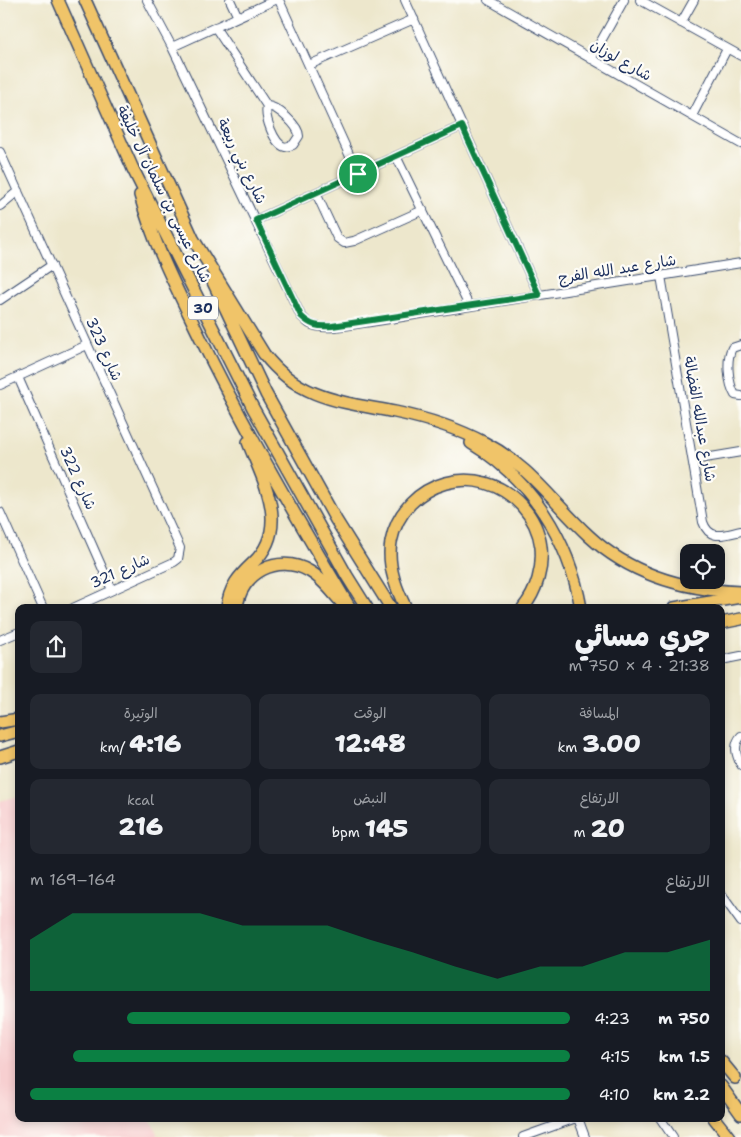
<!DOCTYPE html>
<html lang="ar">
<head>
<meta charset="utf-8">
<style>
  :root { --surface:#171b24; --page:#242831; --text:#f1f3f6; --muted:#9ea1a6; --accent:#0b8043 }
  body { margin:0; font-family:"Shantell Sans","Playpen Sans Arabic",sans-serif; background:var(--page); color:var(--text); direction:rtl; height:100vh; display:flex; flex-direction:column; font-size:19px; white-space:nowrap }
  * { box-sizing:border-box; margin:0 }
  p { font-size:16px; color:var(--muted) }
  .icon { flex:none; width:28px; height:28px; fill:none; stroke:currentColor; stroke-width:2; stroke-linecap:round; stroke-linejoin:round }
  .map { position:relative; flex:1; overflow:hidden; direction:ltr }
  .side { position:absolute; left:15px; top:604px; width:710px; height:518px; display:flex; flex-direction:column; background:var(--surface); border-radius:10px; box-shadow:0 2px 8px #0003; direction:rtl }
  .side>* { flex:none }
  .fabs { position:absolute; left:680px; top:544px; display:grid; gap:10px }
  .fabs a { display:grid; place-items:center; width:45px; height:45px; border-radius:10px; background:var(--surface); box-shadow:0 2px 8px #0003; font-size:25px }
  .pin { position:absolute; display:grid; place-items:center; width:42px; height:42px; color:#fff; margin:-21px; border:2px solid #fff; border-radius:50%; box-shadow:0 1px 5px #0007 }
  .round { display:grid; place-items:center; flex:none; width:52px; height:52px; border-radius:10px; background:var(--page) }
  .headline { display:flex; align-items:center; justify-content:space-between; height:85px; padding:0 15px }
  h1 { font-size:28px; font-weight:800; line-height:38px }
  .metrics { display:grid; grid-template-columns:repeat(3,1fr); gap:8px; height:85px; padding:5px 15px }
  .metrics div { display:grid; align-content:center; border-radius:10px; background:var(--page); text-align:center }
  .metrics b { font-size:25px; font-weight:800 }
  .metrics small { font-size:14px; font-weight:400 }
  .metrics p { font-size:14px }
  .chart { height:140px; padding:10px 15px }
  .chart p { display:flex; justify-content:space-between }
  .chart svg { width:100%; height:90px; margin-top:5px; fill:var(--accent); opacity:.7 }
  ul { padding:0 15px; list-style:none; font-size:16px }
  li { display:grid; grid-template-columns:80px 60px 1fr; align-items:center; height:38px }
  li i { height:12px; border-radius:6px; background:var(--accent) }
  .map>svg:first-child { display:block }
</style>
</head>
<body>
<div class="map">
<svg width="741" height="1137" viewBox="0 0 741 1137">
  <rect width="100%" height="100%" fill="#fdfcf7"/>
  <filter id="ink" filterUnits="userSpaceOnUse"><feTurbulence type="fractalNoise" baseFrequency=".02" numOctaves="2"/><feDisplacementMap in="SourceGraphic" scale="10" xChannelSelector="R" yChannelSelector="G"/><feConvolveMatrix kernelMatrix="1 2 1 2 8 2 1 2 1" color-interpolation-filters="sRGB"/></filter>
  <filter id="wash" filterUnits="userSpaceOnUse"><feTurbulence type="fractalNoise" baseFrequency=".0096" numOctaves="4" result="noise"/><feDisplacementMap in="SourceGraphic" scale="20" xChannelSelector="R" yChannelSelector="G"/><feGaussianBlur stdDeviation="1.12" result="paint"/><feColorMatrix in="noise" values="0 0 0 0 0 0 0 0 0 0 0 0 0 0 0 0 0 1.4 0 .05"/><feComposite in="paint" operator="in"/></filter>
  <g filter="url(#wash)">
    <rect width="100%" height="100%" fill="#ede7cc"/>
    <!-- built -->
    <path fill="#f7cfd0" d="M 19,796 L 19,1118 L 150,1118 L 158,1137 L 0,1137 L 0,801 Z"/>
  </g>
  <g filter="url(#ink)">
    <g fill="none" stroke-linecap="round" stroke-linejoin="round">
      <defs>
        <path id="minor" d="M 147,0 L 172,47 L 301,316 C 304,318 307,323 310,324 C 324,332 361,323 377,321 L 741,263
          M 230,0 L 238,17
          M 279,0 L 358,174
          M 405,0 L 539,295
          M 488,0 L 741,144
          M 640,0 L 741,56
          M 681,23 L 694,0
          M 215,27 L 267,106 C 264,117 274,144 285,147 L 293,145 L 299,136 C 299,126 277,106 267,106
          M 172,47 L 275,0
          M 591,59 L 624,0
          M 309,65 L 414,19
          M 692,116 L 727,49
          M 0,152 L 180,548 L 178,559 L 174,562 L 73,608
          M 396,156 L 469,306
          M 316,193 L 337,238 L 344,243 L 354,241 L 423,210
          M 0,206 L 18,191
          M 256,220 L 462,126
          M 661,276 L 703,522 C 710,542 725,534 741,531
          M 0,300 L 52,265
          M 741,345 L 732,348 C 726,359 728,383 735,395 L 741,396
          M 18,377 L 112,590
          M 0,385 L 87,345
          M 693,460 L 741,452
          M 0,512 L 43,608
          M 0,640 L 19,632
          M 721,660 L 741,656
          M 741,736 C 733,745 736,755 741,765
          M 721,894 L 741,922
          M 578,1118 L 585,1137
          M 660,1118 L 673,1137
          M 523,1137 L 576,1118"/>
        <path id="highway" d="M 58,0 L 133,169 L 253,408 L 347,576 L 367,608
          M 85,0 L 195,243
          M 140,195 C 154,245 175,285 197,331 C 243,426 296,517 350,608
          M 192,237 L 264,354 C 299,400 344,402 395,412 C 424,418 459,429 485,443 C 530,466 553,503 589,536 C 631,575 684,590 741,592
          M 213,282 L 266,394 L 336,520 L 391,608
          M 471,443 C 531,479 569,540 581,608
          M 227,608 C 229,587 239,576 253,563 C 291,527 263,481 248,442
          M 237,608 C 240,573 278,553 309,571 C 322,578 332,592 342,603
          M 406,608 C 395,587 387,565 391,542 C 403,480 480,459 522,506 C 532,517 539,531 541,547 C 543,568 537,591 523,608
          M 674,608 L 741,597
          M 721,623 L 741,619
          M 0,722 L 19,719
          M 0,736 L 19,731
          M 0,757 L 19,751
          M 721,1061 L 735,1078
          M 721,1086 L 741,1114
          M 714,1118 L 729,1137"/>
      </defs>
      <!-- minor casing -->
      <use href="#minor" stroke="#3a4b6e" stroke-width="10"/>
      <!-- highway casing -->
      <use href="#highway" stroke="#3a4b6e" stroke-width="14"/>
      <!-- minor -->
      <use href="#minor" stroke="#fff" stroke-width="8"/>
      <!-- highway -->
      <use href="#highway" stroke="#f0c469" stroke-width="11"/>
    </g>
  </g>
  <g fill="none" stroke-linecap="round" stroke-linejoin="round" filter="url(#ink)">
    <defs>
      <path id="route" d="M 462,126 L 539,295 L 332,326 C 318,327 311,326 301,316 L 256,220 Z"/>
    </defs>
    <!-- route casing -->
    <use href="#route" stroke="#fff" stroke-width="10"/>
    <!-- route -->
    <use href="#route" stroke="#0b8043" stroke-width="6"/>
  </g>
  <g text-anchor="middle" stroke-width="4.5" stroke-linejoin="round" paint-order="stroke">
    <!-- shield labels -->
    <rect fill="#fdfcf7" stroke="#5f6c8c" stroke-width="1" x="188" y="296.5" width="30" height="23" rx="4"/>
    <g font-size="14" font-weight="bold" fill="#1b2f5e">
      <text x="203" y="313">30</text>
    </g>
    <!-- street labels -->
    <g font-size="15" fill="#1b2f5e" stroke="#fdfcf7">
      <text transform="translate(621 60) rotate(30)" y="5">شارع لوزان</text>
      <text transform="translate(242 161) rotate(64)" y="5">شارع بني ربيعة</text>
      <text transform="translate(164 194) rotate(64)" y="5">شارع عيسى بن سلمان آل خليفة</text>
      <text transform="translate(617 269) rotate(-9)" y="5">شارع عبد الله الفرج</text>
      <text transform="translate(104 349) rotate(66)" y="5">شارع 323</text>
      <text transform="translate(700 419) rotate(80)" y="5">شارع عبدالله الفضالة</text>
      <text transform="translate(78 478) rotate(66)" y="5">شارع 322</text>
      <text transform="translate(120 571) rotate(-24)" y="5">شارع 321</text>
    </g>
  </g>
</svg>
<div class="fabs">
<a><svg class="icon" aria-label="locate" viewBox="0 0 24 24"><circle cx="12" cy="12" r="6"/><path d="M12 2v4M12 18v4M2 12h4M18 12h4"/></svg></a>
</div>
<div class="pin" style="left:358px;top:174px;background:#1e9e55"><svg class="icon" aria-label="arrive" viewBox="0 0 24 24"><path d="M6 21V4h12l-3 4 3 4H6"/></svg></div>
<section class="side">
<div class="headline"><div><h1>جري مسائي</h1><p>21:38 · 4 × 750 m</p></div><a class="round"><svg class="icon" aria-label="share" viewBox="0 0 24 24"><path d="M12 15V3M7 8l5-5 5 5M5 13v7h14v-7"/></svg></a></div>
<div class="metrics">
<div><p>المسافة</p><b>3.00<small> km</small></b></div>
<div><p>الوقت</p><b>12:48</b></div>
<div><p>الوتيرة</p><b>4:16<small> /km</small></b></div>
</div>
<div class="metrics">
<div><p>الارتفاع</p><b>20<small> m</small></b></div>
<div><p>النبض</p><b>145<small> bpm</small></b></div>
<div><p>kcal</p><b>216</b></div>
</div>
<div class="chart"><p><span>الارتفاع</span>164–169 m</p>
<svg viewBox="0 0 160 44" preserveAspectRatio="none"><path d="M0 44V19L10 6L20 6L30 6L40 6L50 12L60 12L70 12L80 19L90 25L100 32L110 38L120 32L130 32L140 25L150 25L160 19V44z"/></svg>
</div>
<ul>
<li><b>750 m</b>4:23<i style="width:82%"></i></li>
<li><b>1.5 km</b>4:15<i style="width:92%"></i></li>
<li><b>2.2 km</b>4:10<i style="width:100%"></i></li>
</ul>
</section>
</div>
</body>
</html>
